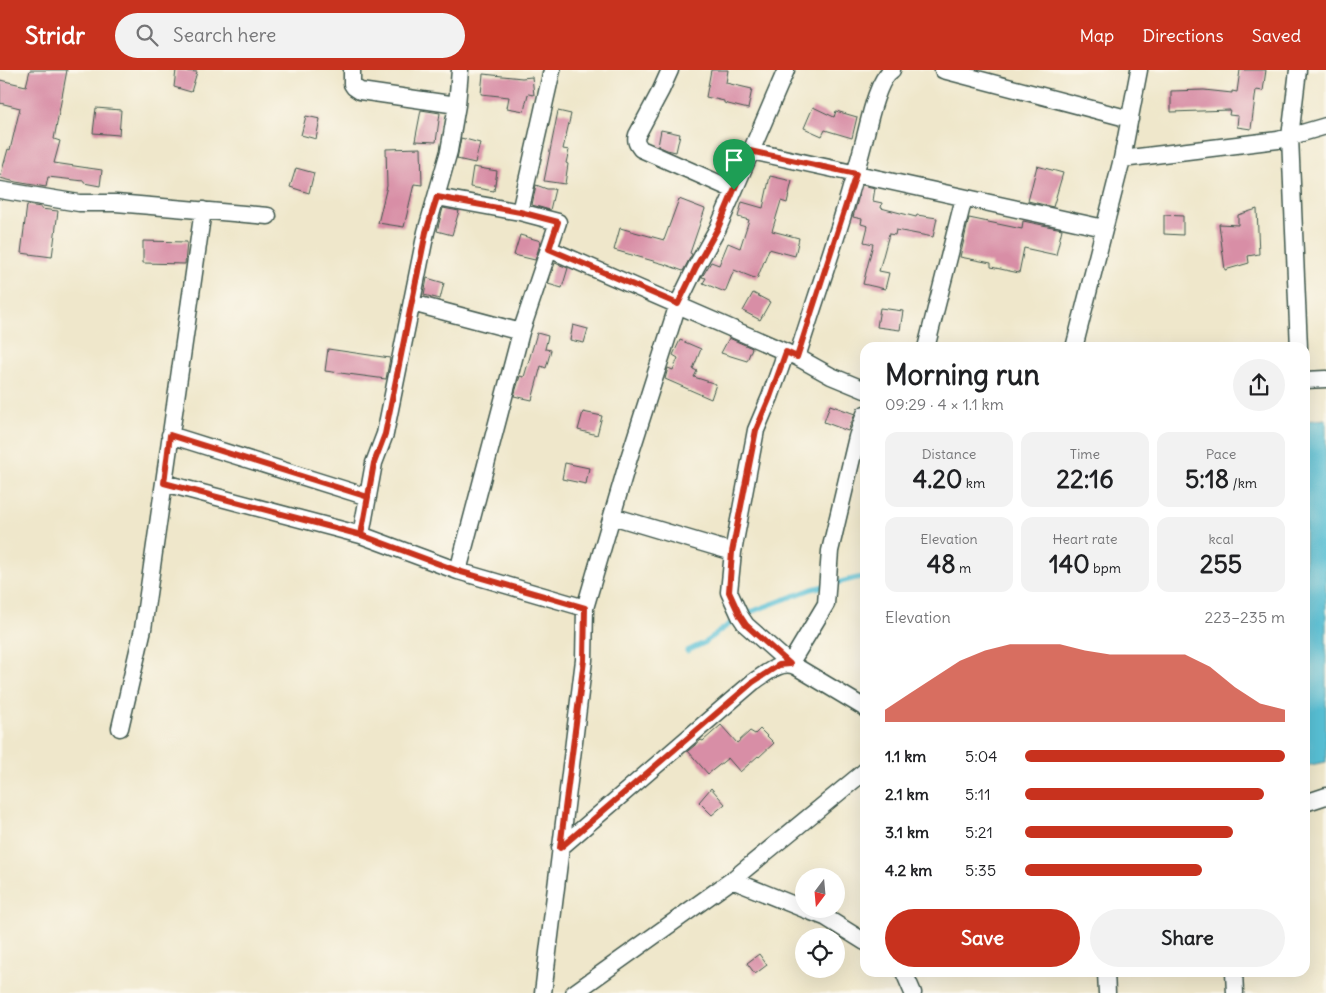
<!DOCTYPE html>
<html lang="en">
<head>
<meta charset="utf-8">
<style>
  :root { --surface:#fff; --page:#f2f2f2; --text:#202124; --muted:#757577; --accent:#c8321e }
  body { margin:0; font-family:Delius,sans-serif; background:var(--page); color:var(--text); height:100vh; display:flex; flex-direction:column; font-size:19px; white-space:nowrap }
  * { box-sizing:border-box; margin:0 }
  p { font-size:16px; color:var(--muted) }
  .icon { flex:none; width:28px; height:28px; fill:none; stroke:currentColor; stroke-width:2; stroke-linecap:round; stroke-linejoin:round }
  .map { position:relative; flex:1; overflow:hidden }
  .sheet { position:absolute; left:860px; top:272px; width:450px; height:635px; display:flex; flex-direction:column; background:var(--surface); border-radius:15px; box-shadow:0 5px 20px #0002 }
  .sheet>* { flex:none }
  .needle { width:32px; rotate:196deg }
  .fabs { position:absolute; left:795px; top:798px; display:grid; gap:10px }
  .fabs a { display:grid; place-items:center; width:50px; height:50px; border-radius:50%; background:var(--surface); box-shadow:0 5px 20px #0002; font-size:25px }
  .pin { position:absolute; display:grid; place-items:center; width:42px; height:42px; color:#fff; margin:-51px -21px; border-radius:50% 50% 50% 0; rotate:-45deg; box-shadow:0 0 5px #0007 }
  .pin .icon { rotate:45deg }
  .round { display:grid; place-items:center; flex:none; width:52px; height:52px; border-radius:26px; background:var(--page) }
  .overview { display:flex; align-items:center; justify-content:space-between; height:85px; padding:0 25px }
  h1 { font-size:28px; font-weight:700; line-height:38px }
  .metrics { display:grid; grid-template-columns:repeat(3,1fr); gap:8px; height:85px; padding:5px 25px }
  .metrics div { display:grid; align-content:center; border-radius:12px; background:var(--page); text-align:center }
  .metrics b { font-size:25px; font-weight:700 }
  .metrics small { font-size:14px; font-weight:400 }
  .metrics p { font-size:14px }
  .chart { height:140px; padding:10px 25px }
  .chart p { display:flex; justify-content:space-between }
  .chart svg { width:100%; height:90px; margin-top:5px; fill:var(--accent); opacity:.7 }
  .primary-button { display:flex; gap:10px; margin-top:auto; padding:10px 25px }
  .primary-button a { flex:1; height:58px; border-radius:30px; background:var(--accent); color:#fff; font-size:20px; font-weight:700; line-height:58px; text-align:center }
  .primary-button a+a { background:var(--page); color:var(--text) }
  ul { padding:0 25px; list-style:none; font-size:16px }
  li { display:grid; grid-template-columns:80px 60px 1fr; align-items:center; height:38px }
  li i { height:12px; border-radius:6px; background:var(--accent) }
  header { display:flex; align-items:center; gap:30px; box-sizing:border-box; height:70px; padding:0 25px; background:var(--accent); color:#fff }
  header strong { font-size:24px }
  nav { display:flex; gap:28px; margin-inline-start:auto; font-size:18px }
  .search { width:350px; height:45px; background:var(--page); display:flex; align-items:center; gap:12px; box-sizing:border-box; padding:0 18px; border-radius:28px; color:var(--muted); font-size:19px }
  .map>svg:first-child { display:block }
</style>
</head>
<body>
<header>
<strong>Stridr</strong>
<div class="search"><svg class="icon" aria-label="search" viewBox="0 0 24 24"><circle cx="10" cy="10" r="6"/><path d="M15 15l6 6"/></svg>Search here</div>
<nav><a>Map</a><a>Directions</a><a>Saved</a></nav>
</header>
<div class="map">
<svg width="1326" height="923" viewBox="0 0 1326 923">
  <rect width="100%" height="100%" fill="#fbf7ec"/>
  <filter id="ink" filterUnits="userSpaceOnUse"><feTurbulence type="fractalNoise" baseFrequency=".02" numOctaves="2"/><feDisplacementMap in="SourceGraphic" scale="10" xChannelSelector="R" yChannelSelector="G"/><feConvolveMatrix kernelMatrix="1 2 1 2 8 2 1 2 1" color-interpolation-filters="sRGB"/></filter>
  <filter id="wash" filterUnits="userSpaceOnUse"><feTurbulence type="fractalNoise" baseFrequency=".0096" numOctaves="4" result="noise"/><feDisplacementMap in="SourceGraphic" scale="20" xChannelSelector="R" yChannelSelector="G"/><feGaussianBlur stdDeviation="1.12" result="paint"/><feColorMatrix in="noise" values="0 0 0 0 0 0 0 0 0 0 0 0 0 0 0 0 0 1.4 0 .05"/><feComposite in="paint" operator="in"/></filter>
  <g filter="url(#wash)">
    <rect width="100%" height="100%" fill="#efe7cb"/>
    <!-- water -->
    <path fill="#58c0d5" stroke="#3c7e84" d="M 1326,349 L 1326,692 L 1305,696 L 1305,351 Z"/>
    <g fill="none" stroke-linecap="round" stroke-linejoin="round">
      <!-- stream -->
      <path stroke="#58c0d5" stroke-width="5" d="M 687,581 L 704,573 L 740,546 L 812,519 L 865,506"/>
    </g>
    <g id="blocks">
      <!-- building -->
      <path fill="#d88ea6" d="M 30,0 L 67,0 L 54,69 L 60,71 L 54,93 L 102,100 L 100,116 L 84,113 L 84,111 L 48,107 L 46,117 L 16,112 L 0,108 L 8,79 L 10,80 L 20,38 L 0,33 L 0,10 L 26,16 Z
        M 176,0 L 197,2 L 191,22 L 174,17 Z
        M 711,0 L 728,0 L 726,13 L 752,19 L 748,39 L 724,33 L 724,31 L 706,27 Z
        M 1240,0 L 1266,0 L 1263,21 L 1256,20 L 1251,59 L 1237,57 L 1238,46 L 1229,45 L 1230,40 L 1171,42 L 1171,21 L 1204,20 L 1232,23 L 1232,21 L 1237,22 Z
        M 483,4 L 522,8 L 532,7 L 534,25 L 528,24 L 524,41 L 507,38 L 509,27 L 481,24 Z
        M 813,37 L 834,47 L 836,41 L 857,47 L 852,68 L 825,60 L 822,66 L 804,58 Z
        M 96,38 L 121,40 L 119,65 L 93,63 Z
        M 421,40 L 440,43 L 436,72 L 415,71 Z
        M 558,41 L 571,44 L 563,79 L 569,80 L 566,93 L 568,94 L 565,114 L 544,111 Z
        M 306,46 L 320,49 L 316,69 L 301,65 Z
        M 661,60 L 680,64 L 676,82 L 667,80 L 658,76 Z
        M 461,68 L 480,73 L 475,93 L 457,89 Z
        M 421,78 L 422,115 L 414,114 L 404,157 L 378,153 L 387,116 L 386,79 Z
        M 1037,96 L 1063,103 L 1053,137 L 1028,131 Z
        M 473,97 L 497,101 L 494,121 L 470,117 Z
        M 296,98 L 314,103 L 309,123 L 290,117 Z
        M 770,106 L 792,111 L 787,133 L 781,131 L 772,161 L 799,168 L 795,186 L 769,179 L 757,209 L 734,200 L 725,222 L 703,213 L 706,208 L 702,207 L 711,192 L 719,195 L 728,173 L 740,178 L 749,150 L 738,147 L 742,132 L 763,138 Z
        M 536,115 L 547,119 L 555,119 L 550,140 L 532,135 Z
        M 862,115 L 875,118 L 873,131 L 882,133 L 881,138 L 916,147 L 917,145 L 937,148 L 933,167 L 896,160 L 895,165 L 889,164 L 879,201 L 889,203 L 885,219 L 863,214 L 873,174 L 864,172 L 868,156 L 861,154 L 862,149 L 853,147 Z
        M 679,129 L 705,139 L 690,183 L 692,184 L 683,201 L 664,194 L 614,180 L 620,158 L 664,170 Z
        M 27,135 L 41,137 L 41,139 L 58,141 L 52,187 L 21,183 Z
        M 443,138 L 459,141 L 452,165 L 437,161 Z
        M 1257,139 L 1259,184 L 1248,186 L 1249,193 L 1225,200 L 1219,154 L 1238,155 L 1238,145 Z
        M 1164,145 L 1183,146 L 1183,165 L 1164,164 Z
        M 969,148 L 1022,159 L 1023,151 L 1062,159 L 1056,185 L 1024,178 L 1019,203 L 991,197 L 991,193 L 960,187 Z
        M 520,165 L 541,171 L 535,190 L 514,185 Z
        M 143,171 L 187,172 L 185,194 L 143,193 Z
        M 555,193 L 568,198 L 562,218 L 548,214 Z
        M 427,208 L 444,213 L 440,229 L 424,225 Z
        M 753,223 L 770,232 L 760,250 L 743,241 Z
        M 880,238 L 903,241 L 900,260 L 877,257 Z
        M 573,255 L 588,259 L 584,273 L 570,270 Z
        M 537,263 L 548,266 L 545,279 L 551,280 L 546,298 L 541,296 L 532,330 L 514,326 L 520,306 L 524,307 Z
        M 729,268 L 752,278 L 747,291 L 721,283 Z
        M 680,270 L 701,279 L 693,299 L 697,301 L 694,307 L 716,314 L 711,329 L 665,309 L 668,298 L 673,300 L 678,288 L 673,285 Z
        M 328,279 L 390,288 L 386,309 L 325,301 Z
        M 830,335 L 855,344 L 848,361 L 824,352 Z
        M 583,342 L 602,346 L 597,365 L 578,360 Z
        M 565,393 L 589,398 L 586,414 L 562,409 Z
        M 721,655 L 737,673 L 750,661 L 755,664 L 760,659 L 774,673 L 759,687 L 758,686 L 740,702 L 728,688 L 708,704 L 688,681 L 701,670 L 703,671 Z
        M 711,718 L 725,734 L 712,745 L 699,732 Z
        M 759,884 L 767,895 L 755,904 L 747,893 Z"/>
    </g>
  </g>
  <g filter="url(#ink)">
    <use href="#blocks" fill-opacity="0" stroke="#3e564b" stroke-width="1"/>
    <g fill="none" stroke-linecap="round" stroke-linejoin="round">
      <defs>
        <path id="street" d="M 352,0 L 352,14 L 354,17 L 360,21 L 457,35
          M 460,0 L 457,35 L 449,81 L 426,162 L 385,364 L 374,393 L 361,465 L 458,501 L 585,538
          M 670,0 L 661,20 L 637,65 C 635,71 637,74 641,79 L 734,120
          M 943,0 L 1130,49
          M 1298,0 L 1290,67 L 1299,278
          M 751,81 L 1104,158
          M 1122,89 L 1278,70 L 1326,56
          M 0,120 L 79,133 L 116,133 L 268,146
          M 437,127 L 520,142 L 552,0
          M 549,179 L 797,287 L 831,306 L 865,320
          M 412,233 L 521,262
          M 926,278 L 964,128
          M 1074,278 L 1122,89 L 1139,0
          M 786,282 L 770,327 L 756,360 L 733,482 L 729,522 L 740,546 L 746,555 L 790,594 L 826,534 L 830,481 L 857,367 L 865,344
          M 797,287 C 821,212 847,139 866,63 C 870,47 878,9 892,0
          M 1305,310 L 1326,309
          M 170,365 L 368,427
          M 164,413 L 361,465
          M 612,446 L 733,482
          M 458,501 L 521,262 L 558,152 L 520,142
          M 120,658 L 143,559 L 203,140
          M 1305,733 L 1326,726
          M 560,778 L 753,612 C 766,604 780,590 795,596 L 865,638
          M 732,810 L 804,839
          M 804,839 L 825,847 L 865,872
          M 904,902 L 913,923
          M 1106,902 L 1107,923
          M 1234,902 L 1235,923
          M 543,923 L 584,590 L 585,538 L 629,388 L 678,234 L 696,197 L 718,158 L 786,0
          M 574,923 L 732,810 L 865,701"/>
      </defs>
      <!-- street casing -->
      <use href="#street" stroke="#3e564b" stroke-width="19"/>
      <!-- street -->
      <use href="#street" stroke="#fff" stroke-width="16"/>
    </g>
  </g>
  <g fill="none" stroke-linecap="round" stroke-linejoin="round" filter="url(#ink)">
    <defs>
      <path id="route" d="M 734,120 L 718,158 L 696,197 L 678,234 L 549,179 L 558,152 L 520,142 L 437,127 L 426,162 L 385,364 L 374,393 L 361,465 L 164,413 L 170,365 L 368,427 L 361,465 L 458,501 L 585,538 L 584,590 L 560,778 L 753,612 L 779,595 L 790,594 L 746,555 L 740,546 L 729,522 L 732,482 L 756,360 L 770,327 L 786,282 L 797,287 L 856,104 L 750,81 L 734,120"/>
    </defs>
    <!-- route casing -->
    <use href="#route" stroke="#fff" stroke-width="10"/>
    <!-- route -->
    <use href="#route" stroke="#c8321e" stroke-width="6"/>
  </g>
</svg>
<div class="fabs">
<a><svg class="needle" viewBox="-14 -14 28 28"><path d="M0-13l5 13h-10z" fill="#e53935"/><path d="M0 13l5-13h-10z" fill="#757577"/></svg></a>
<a><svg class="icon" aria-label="locate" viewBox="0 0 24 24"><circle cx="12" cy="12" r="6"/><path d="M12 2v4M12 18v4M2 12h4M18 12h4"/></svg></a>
</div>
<div class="pin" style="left:734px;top:120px;background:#1e9e55"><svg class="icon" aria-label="arrive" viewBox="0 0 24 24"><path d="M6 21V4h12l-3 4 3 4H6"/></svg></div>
<section class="sheet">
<div class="overview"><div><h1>Morning run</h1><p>09:29 · 4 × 1.1 km</p></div><a class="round"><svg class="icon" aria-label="share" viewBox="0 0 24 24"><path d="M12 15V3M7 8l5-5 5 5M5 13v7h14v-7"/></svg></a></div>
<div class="metrics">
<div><p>Distance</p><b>4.20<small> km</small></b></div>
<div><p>Time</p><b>22:16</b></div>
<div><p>Pace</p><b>5:18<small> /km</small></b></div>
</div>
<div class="metrics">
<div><p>Elevation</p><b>48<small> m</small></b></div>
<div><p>Heart rate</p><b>140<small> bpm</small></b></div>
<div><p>kcal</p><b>255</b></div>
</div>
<div class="chart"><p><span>Elevation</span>223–235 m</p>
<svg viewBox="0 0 160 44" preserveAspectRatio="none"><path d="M0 44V38L10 30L20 22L30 14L40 9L50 6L60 6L70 6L80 9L90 11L100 11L110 11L120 11L130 17L140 27L150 35L160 38V44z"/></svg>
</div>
<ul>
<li><b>1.1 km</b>5:04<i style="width:100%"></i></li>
<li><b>2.1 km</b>5:11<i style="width:92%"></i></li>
<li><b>3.1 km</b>5:21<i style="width:80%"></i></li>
<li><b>4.2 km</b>5:35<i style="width:68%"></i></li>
</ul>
<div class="primary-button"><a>Save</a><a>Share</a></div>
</section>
</div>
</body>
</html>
